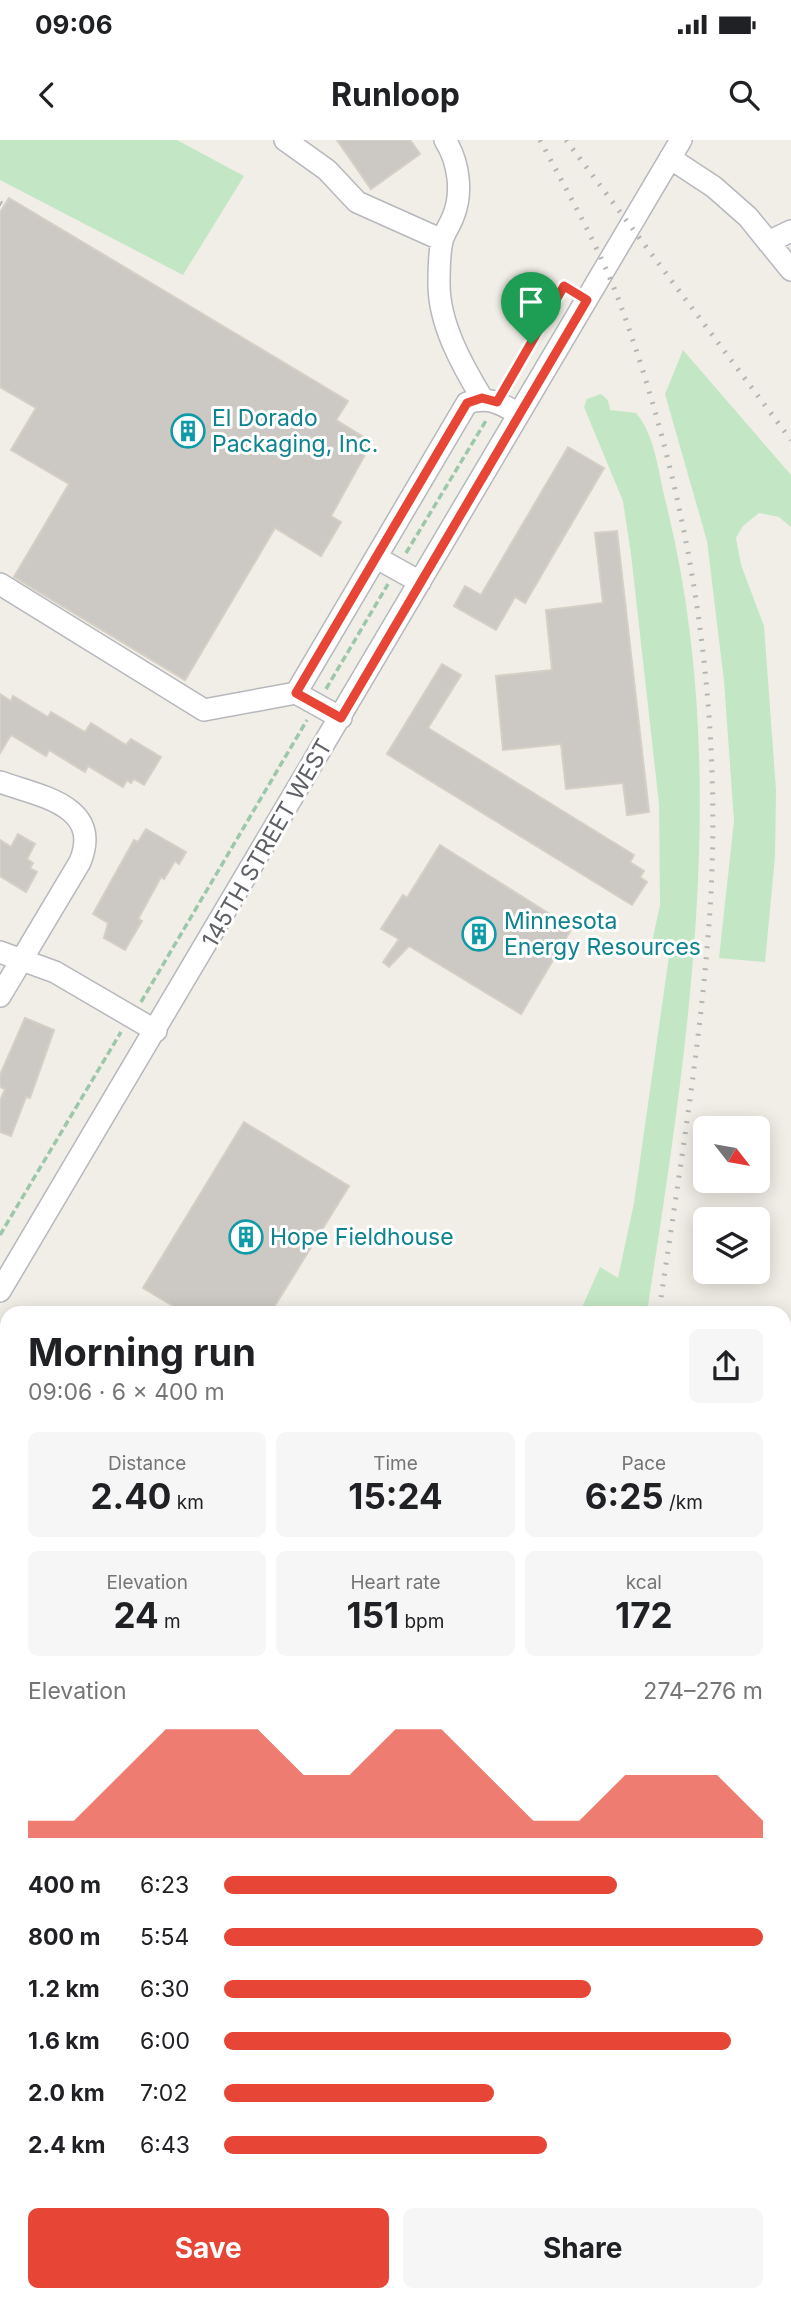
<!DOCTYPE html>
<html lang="en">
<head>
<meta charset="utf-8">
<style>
  :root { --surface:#fff; --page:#f6f6f6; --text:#202124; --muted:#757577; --accent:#e74535 }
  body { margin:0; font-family:Inter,sans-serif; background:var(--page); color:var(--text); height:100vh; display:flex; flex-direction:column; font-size:26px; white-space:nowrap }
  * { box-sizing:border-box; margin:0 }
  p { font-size:23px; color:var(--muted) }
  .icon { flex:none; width:38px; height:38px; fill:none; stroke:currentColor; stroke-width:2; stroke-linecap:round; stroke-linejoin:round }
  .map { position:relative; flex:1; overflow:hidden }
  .panel { position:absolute; left:0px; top:1166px; width:791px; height:996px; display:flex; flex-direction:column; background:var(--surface); border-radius:21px 21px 0 0; box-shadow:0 4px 18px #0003 }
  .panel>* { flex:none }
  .needle { width:46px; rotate:121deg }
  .tools { position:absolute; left:693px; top:976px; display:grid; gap:14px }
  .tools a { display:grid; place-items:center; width:77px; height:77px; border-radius:10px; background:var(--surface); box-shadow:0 4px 18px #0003; font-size:35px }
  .pin { position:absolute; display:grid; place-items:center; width:60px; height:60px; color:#fff; margin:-72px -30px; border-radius:50% 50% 50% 0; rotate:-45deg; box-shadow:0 0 7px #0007 }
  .pin .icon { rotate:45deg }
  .round { display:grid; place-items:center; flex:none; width:74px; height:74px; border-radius:10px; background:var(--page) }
  .head { display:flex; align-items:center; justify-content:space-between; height:119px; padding:0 28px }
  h1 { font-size:38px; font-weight:700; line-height:52px }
  .figures { display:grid; grid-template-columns:repeat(3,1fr); gap:10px; height:119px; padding:7px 28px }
  .figures div { display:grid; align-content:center; border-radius:10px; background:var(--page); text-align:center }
  .figures b { font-size:35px; font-weight:700 }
  .figures small { font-size:19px; font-weight:400 }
  .figures p { font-size:19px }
  .chart { height:196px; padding:14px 28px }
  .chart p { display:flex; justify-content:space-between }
  .chart svg { width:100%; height:126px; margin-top:7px; fill:var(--accent); opacity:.7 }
  .primary-button { display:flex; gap:14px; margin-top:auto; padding:14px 28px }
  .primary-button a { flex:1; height:80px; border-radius:10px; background:var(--accent); color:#fff; font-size:28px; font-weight:700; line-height:80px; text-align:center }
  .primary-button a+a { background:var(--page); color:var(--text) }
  ul { padding:0 28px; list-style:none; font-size:23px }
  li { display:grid; grid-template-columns:112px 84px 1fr; align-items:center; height:52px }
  li i { height:18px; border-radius:9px; background:var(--accent) }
  .status { display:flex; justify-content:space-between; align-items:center; height:49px; padding:0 35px; background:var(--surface); direction:ltr }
  .status svg { height:19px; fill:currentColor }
  header { display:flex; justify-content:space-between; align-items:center; height:91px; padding:0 28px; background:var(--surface); font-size:32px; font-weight:700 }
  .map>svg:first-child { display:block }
</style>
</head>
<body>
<div class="status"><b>09:06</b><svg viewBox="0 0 49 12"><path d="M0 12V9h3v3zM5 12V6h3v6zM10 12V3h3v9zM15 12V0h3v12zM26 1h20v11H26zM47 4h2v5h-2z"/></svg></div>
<header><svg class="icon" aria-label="back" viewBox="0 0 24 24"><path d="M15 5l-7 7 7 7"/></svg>Runloop<svg class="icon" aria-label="search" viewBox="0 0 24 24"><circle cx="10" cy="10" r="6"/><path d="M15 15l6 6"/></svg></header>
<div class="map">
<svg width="791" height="2161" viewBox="0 0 791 2161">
  <rect width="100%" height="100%" fill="#f0eee6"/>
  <!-- green -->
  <path fill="#c3e7c4" d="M 0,0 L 177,0 L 244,36 L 183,135 L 0,40 Z
    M 683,210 L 791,335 L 791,387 L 779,377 L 759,373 L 743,386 L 736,398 L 741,425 L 764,486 L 776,650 L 775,717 L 765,822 L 719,818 L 734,681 L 724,541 L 707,401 L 665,254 Z
    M 601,254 L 608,260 L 610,270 L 636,273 C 655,294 659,336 666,363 C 732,628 688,907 647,1172 L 580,1172 L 600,1127 L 618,1138 L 634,1063 L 669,816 L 651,807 L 660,765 L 659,664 L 631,414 L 623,361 L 584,267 L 587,259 Z
    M 7,2008 L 7,2105 L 0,2100 L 0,2018 Z
    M 94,2154 L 246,2154 L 252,2161 L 106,2161 Z
    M 285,2154 L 421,2154 L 420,2161 L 289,2161 Z"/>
  <!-- building -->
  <path fill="#ccc8c3" stroke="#d5d0c5" stroke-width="2" d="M 337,0 L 410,0 L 420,14 L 371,49 Z
    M 9,58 L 348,261 L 336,280 L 372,302 L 331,376 L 341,382 L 321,416 L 275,388 L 185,540 L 14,437 L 69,344 L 11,310 L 36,268 L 0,247 L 0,72 Z
    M 568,307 L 604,328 L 525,463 L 515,457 L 496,490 L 454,466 L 465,446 L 481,455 Z
    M 617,391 L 649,672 L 627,675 L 623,643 L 566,649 L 561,604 L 503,610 L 496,536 L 552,530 L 546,470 L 603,463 L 595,393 Z
    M 442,524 L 461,535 L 428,588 L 634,715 L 630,722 L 644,731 L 640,737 L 647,742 L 632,765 L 387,614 Z
    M 0,554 L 11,561 L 13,556 L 48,577 L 51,572 L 85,592 L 91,583 L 126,605 L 131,599 L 161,617 L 144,645 L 134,639 L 131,643 L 127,640 L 123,647 L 88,626 L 85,632 L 49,610 L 46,616 L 11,595 L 0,613 Z
    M 146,689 L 186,712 L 179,724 L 175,721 L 164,739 L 161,737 L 138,779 L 142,781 L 125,810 L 104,798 L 108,783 L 93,774 L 134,700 L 138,702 Z
    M 18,694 L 35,704 L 27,719 L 33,723 L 30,728 L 37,732 L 26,752 L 0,736 L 0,700 L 11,707 Z
    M 440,705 L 572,788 L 521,874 L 409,806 L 389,827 L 383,822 L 399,799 L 381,789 L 403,755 L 407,758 Z
    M 25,878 L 54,890 L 30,958 L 26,957 L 11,996 L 0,992 L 0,961 L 5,949 L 0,947 L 0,935 Z
    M 244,982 L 349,1046 L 271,1172 L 183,1172 L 143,1148 Z"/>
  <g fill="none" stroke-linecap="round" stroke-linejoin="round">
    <defs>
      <path id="minor" d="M 285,0 L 327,30 L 357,62 L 442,100
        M 445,0 C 459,22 463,53 453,77 C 450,85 444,93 442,101 C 439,114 439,131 439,144 C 439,184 462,225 482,258
        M 670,18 L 714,47 L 748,77 L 791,130
        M 768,102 L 791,91
        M 377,418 L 420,442
        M 0,444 L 204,570 L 296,553
        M 341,578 L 296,553 L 467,263 C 489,256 500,263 519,274
        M 0,642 C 39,656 103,665 80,722 L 0,856
        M 0,812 L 55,832 L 156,891
        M 0,1151 L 681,0
        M 784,1235 L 791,1224
        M 784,1334 L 791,1338
        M 0,1369 L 7,1373
        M 784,1415 L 791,1419
        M 784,1668 L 791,1672
        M 784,1727 L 791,1732
        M 784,1851 L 791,1855
        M 0,1869 L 7,1874
        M 0,1973 L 7,1961
        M 784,2042 L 791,2031
        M 41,2161 L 45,2154
        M 717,2161 L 720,2154"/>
    </defs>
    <!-- minor casing -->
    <use href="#minor" stroke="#b6b8bd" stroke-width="24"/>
    <!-- path -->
    <path stroke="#9dc7a9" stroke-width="3.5" stroke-dasharray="7 3.5" stroke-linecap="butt" d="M 507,245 L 564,146 L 570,149
      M 406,413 L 487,279
      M 326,549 L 388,444
      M 141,862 L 307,580
      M 0,1095 L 121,892
      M 784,1894 L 791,1899"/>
    <!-- minor -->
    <use href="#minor" stroke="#fff" stroke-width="21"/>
    <!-- rail -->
    <path stroke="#b5b5b6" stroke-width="5" stroke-dasharray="2 9" stroke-linecap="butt" d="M 540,0 C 569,55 601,110 622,169 C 691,360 723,567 710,770 C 701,905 678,1039 659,1172
      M 566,0 L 791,300
      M 0,63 L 7,67
      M 517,2161 L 518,2154"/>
  </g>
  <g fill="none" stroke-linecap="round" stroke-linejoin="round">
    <defs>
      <path id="route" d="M 564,146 L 587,160 L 341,578 L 296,553 L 467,263 L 482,258 L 497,262 Z"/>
    </defs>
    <!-- route casing -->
    <use href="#route" stroke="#fff" stroke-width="14"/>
    <!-- route -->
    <use href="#route" stroke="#e74535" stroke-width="9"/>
  </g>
  <!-- icons -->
  <defs>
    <symbol id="building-ring" viewBox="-11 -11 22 22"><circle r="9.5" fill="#fff" stroke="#0f9aa8" stroke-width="1.5"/><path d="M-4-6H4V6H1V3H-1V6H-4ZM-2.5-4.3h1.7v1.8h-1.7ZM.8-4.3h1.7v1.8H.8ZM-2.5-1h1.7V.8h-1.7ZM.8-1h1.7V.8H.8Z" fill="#0f9aa8"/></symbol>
  </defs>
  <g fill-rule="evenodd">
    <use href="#building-ring" x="169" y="272" width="38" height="38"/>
    <use href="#building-ring" x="460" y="775" width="38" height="38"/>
    <use href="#building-ring" x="227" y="1078" width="38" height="38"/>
  </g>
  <g text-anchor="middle" stroke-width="6" stroke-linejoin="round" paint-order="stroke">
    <!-- culture labels -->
    <g font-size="23" fill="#0d838f" stroke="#fff" text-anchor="start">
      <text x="212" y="286">El Dorado<tspan x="212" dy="26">Packaging, Inc.</tspan></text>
      <text x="504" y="789">Minnesota<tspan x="504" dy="26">Energy Resources</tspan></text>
      <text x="270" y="1105">Hope Fieldhouse</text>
    </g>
    <!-- street labels -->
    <g font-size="23" fill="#5e6166" stroke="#fff">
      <text transform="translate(267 703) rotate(-60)" y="8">145TH STREET WEST</text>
    </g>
  </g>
</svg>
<div class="tools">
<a><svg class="needle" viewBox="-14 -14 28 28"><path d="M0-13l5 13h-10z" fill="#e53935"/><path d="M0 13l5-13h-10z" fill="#757577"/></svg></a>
<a><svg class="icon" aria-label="layers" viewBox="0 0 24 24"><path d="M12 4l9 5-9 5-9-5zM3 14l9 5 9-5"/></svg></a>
</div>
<div class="pin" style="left:531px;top:204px;background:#1e9e55"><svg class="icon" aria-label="arrive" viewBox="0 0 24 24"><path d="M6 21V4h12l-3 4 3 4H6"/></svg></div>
<section class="panel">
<div class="head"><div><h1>Morning run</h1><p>09:06 · 6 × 400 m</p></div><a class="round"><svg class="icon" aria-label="share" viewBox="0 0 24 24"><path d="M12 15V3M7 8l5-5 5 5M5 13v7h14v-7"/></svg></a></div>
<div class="figures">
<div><p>Distance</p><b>2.40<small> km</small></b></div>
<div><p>Time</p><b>15:24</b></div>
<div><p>Pace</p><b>6:25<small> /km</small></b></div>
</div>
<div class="figures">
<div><p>Elevation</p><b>24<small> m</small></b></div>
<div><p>Heart rate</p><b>151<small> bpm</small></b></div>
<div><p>kcal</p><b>172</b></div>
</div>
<div class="chart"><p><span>Elevation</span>274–276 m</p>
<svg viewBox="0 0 160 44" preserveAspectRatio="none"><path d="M0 44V38L10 38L20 22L30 6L40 6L50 6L60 22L70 22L80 6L90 6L100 22L110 38L120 38L130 22L140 22L150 22L160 38V44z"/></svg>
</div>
<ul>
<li><b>400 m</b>6:23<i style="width:73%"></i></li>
<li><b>800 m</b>5:54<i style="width:100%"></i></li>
<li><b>1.2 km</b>6:30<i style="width:68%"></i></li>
<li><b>1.6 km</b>6:00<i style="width:94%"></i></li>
<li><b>2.0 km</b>7:02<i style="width:50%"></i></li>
<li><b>2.4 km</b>6:43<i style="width:60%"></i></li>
</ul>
<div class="primary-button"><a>Save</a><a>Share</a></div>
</section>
</div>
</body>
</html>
